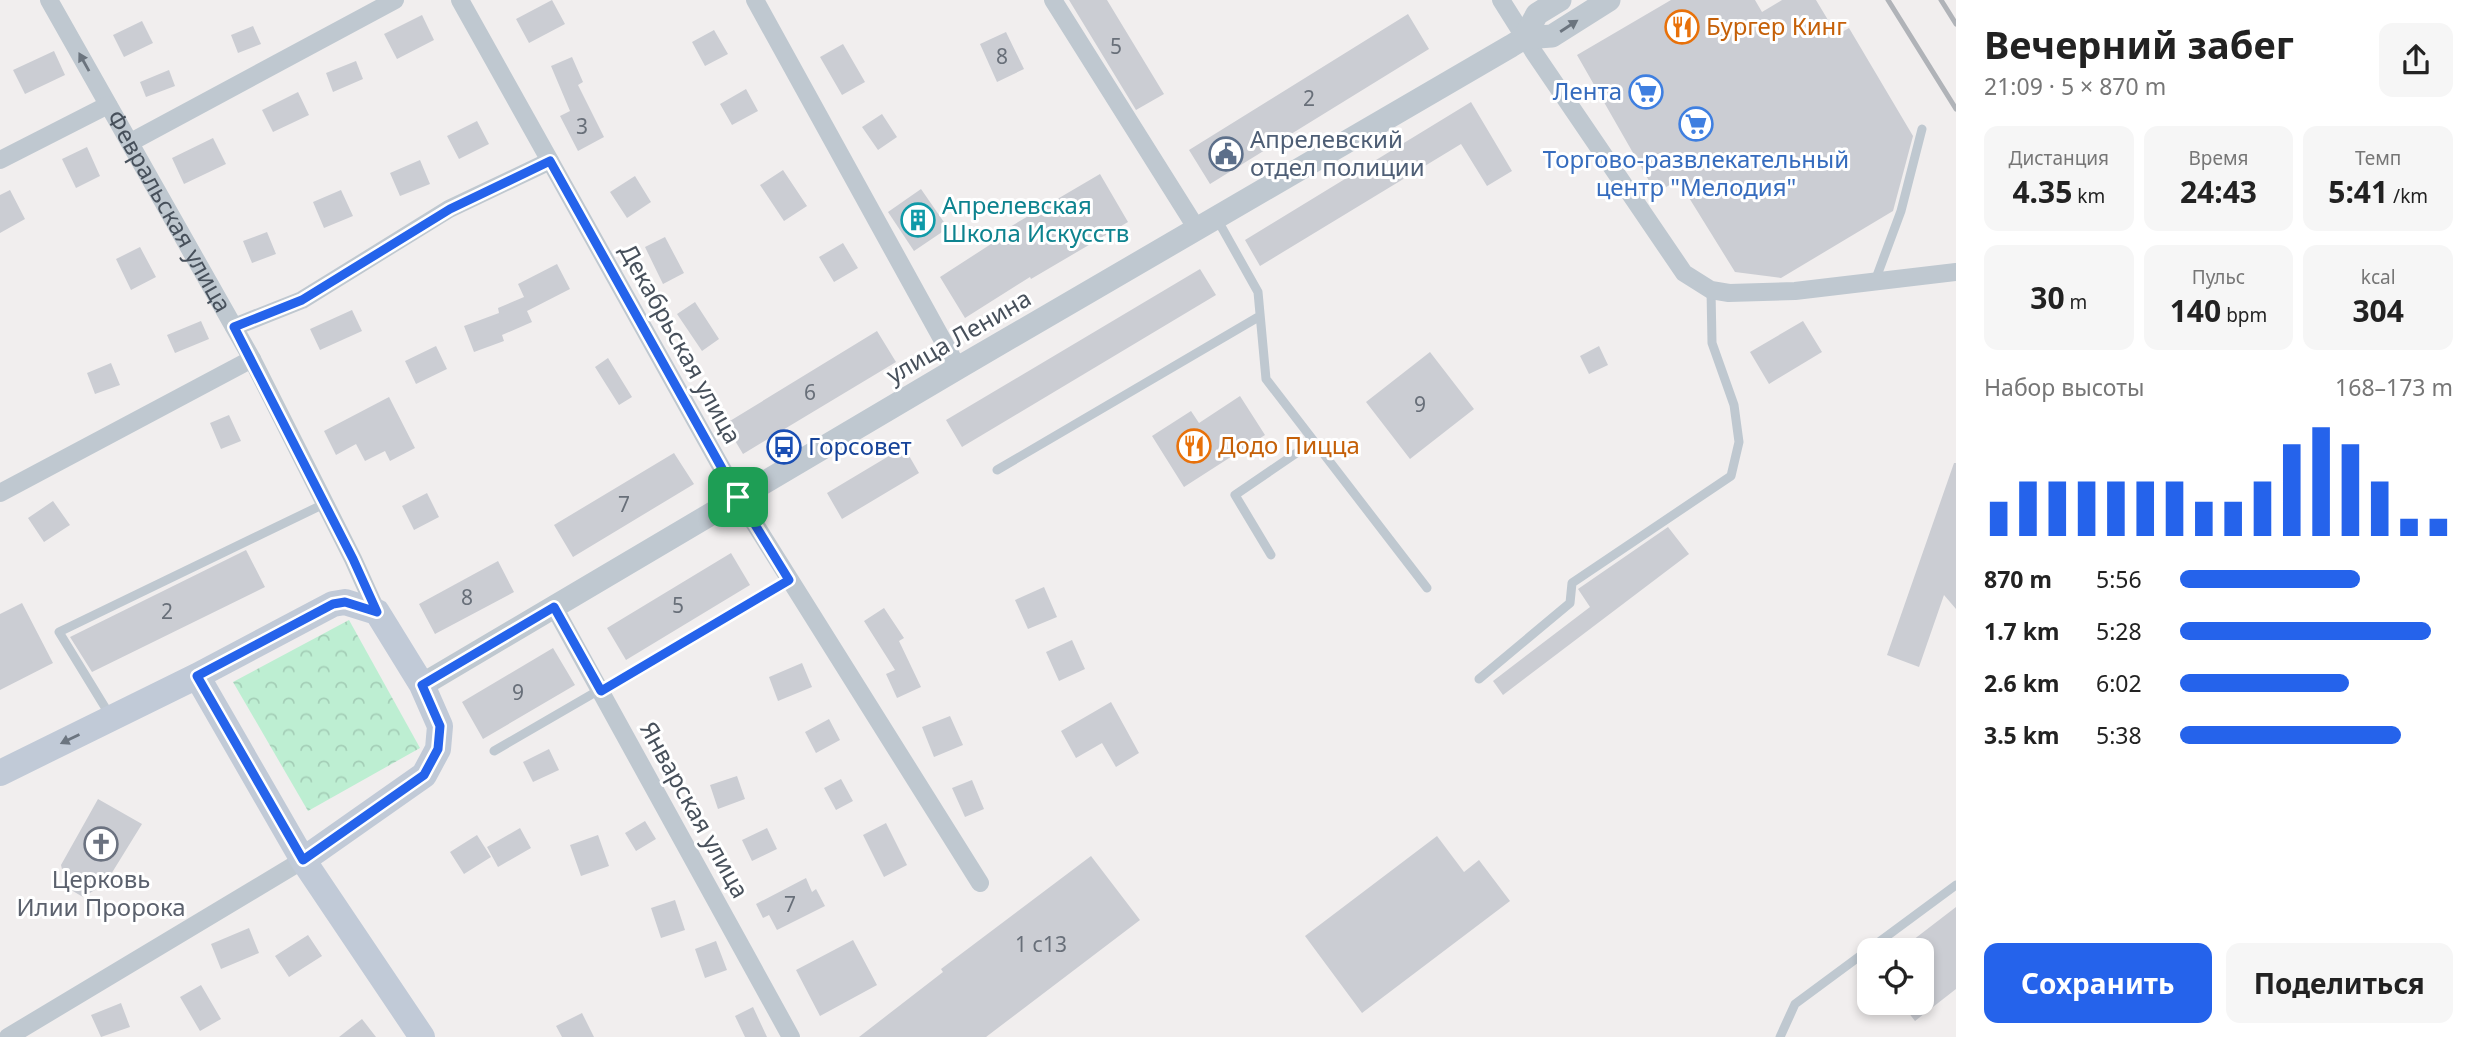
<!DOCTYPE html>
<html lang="ru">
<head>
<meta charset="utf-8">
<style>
  :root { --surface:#fff; --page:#f6f6f6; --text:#222; --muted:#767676; --accent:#2563eb }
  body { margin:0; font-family:"Noto Sans",sans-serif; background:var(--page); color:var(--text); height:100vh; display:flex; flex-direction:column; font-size:26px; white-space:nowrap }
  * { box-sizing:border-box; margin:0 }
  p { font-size:23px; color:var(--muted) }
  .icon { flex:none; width:38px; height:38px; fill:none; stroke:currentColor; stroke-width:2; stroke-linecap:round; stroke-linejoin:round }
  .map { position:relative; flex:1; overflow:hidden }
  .details { display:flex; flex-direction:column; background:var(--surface); width:525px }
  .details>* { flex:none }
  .buttons { position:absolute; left:1857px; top:938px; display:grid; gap:14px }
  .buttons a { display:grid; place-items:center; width:77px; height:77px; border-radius:14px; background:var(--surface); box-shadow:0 4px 10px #0003; font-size:35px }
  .pin { position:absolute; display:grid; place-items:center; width:60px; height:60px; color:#fff; margin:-30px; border-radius:14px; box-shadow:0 4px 10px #0006 }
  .round { display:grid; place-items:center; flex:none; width:74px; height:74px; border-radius:14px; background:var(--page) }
  .headline { display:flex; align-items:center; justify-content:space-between; height:119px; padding:0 28px }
  h1 { font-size:38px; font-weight:700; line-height:52px }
  .stats { display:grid; grid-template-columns:repeat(3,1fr); gap:10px; height:119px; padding:7px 28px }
  .stats div { display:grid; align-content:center; border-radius:14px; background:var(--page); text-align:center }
  .stats b { font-size:30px; font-weight:700 }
  .stats small { font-size:19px; font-weight:400 }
  .stats p { font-size:19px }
  .chart { height:196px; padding:14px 28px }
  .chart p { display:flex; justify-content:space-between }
  .chart svg { width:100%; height:126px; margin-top:7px; stroke:var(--accent); stroke-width:6 }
  .button { display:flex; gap:14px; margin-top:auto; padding:14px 28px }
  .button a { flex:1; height:80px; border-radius:14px; background:var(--accent); color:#fff; font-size:28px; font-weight:700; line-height:80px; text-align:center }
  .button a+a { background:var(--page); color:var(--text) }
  ul { padding:0 28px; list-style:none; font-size:23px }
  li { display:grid; grid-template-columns:112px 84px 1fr; align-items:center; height:52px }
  li i { height:18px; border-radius:9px; background:var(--accent) }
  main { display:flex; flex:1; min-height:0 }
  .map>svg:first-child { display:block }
</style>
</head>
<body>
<main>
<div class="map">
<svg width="1956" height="1037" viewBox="0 0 1956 1037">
  <defs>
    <pattern id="park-crowns" width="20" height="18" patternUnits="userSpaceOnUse" patternTransform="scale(1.75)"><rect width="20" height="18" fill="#bdeed2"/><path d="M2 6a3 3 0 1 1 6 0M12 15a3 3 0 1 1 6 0" fill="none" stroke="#a4ceb7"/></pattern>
  </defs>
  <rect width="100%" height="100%" fill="#f1eeee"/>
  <!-- park -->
  <path fill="url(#park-crowns)" d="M 349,620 L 420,748 L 308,811 L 233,682 Z"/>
  <!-- building -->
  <path fill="#cbcdd3" d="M 552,0 L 565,24 L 529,43 L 516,19 Z
    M 1069,0 L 1107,0 L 1164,94 L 1136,110 Z
    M 1671,0 L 1755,0 L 1762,12 L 1782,0 L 1816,0 L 1837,35 L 1849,28 L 1913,136 L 1893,211 L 1781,278 L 1735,272 L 1678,180 L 1656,193 L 1577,55 Z
    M 1408,14 L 1429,49 L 1210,184 L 1189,150 Z
    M 422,15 L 434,40 L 397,59 L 384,34 Z
    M 142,21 L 153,43 L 124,57 L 113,35 Z
    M 253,26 L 261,44 L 238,53 L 231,35 Z
    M 714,30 L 728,54 L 705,66 L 692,42 Z
    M 1006,32 L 1024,69 L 997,82 L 980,44 Z
    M 843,44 L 865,82 L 842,95 L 820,57 Z
    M 54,51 L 65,75 L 25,94 L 13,70 Z
    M 572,57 L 583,82 L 578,85 L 604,137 L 578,151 L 560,116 L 570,111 L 551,66 Z
    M 356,61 L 363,79 L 333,92 L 326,73 Z
    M 169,70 L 175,86 L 146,97 L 140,82 Z
    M 746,89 L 758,111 L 732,125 L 720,104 Z
    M 298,92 L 309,115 L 273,132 L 262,110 Z
    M 1471,102 L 1512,171 L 1487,186 L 1461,144 L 1260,266 L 1245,240 Z
    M 882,114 L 897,137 L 878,150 L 862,127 Z
    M 477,121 L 489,144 L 459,159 L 447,136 Z
    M 213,138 L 226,164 L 184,184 L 172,158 Z
    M 87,147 L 100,176 L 76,188 L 62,159 Z
    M 420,160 L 430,184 L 400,196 L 390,173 Z
    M 783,170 L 807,206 L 784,221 L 760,185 Z
    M 1100,174 L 1128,222 L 1031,279 L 1030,277 L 965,318 L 940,277 L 1005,235 L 1003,231 Z
    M 635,176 L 651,202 L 627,218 L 610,192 Z
    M 921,189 L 948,228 L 914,251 L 888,212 Z
    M 10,190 L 25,219 L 0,233 L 0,195 Z
    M 341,190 L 353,216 L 324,228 L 313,202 Z
    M 267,232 L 276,254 L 252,263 L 243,241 Z
    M 665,237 L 684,273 L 663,284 L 645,247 Z
    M 843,243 L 858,268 L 834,282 L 819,257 Z
    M 140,247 L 156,277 L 131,290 L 116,259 Z
    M 557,264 L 570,289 L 527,311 L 532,322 L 502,335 L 504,341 L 474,352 L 464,326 L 499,313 L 498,308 L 524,297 L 518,284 Z
    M 1200,269 L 1216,295 L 962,447 L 946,420 Z
    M 695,302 L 719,339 L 702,351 L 677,314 Z
    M 352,310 L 362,331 L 320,350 L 310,329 Z
    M 201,321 L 209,339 L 175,353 L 167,335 Z
    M 1803,321 L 1822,352 L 1769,384 L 1750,352 Z
    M 877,331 L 896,362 L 743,454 L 725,424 Z
    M 436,346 L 447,369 L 416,384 L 405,361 Z
    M 1599,346 L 1608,365 L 1589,374 L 1580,356 Z
    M 1430,352 L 1474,409 L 1410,459 L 1366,402 Z
    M 608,358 L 632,397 L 619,405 L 595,367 Z
    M 111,363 L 120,385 L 95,394 L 87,373 Z
    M 1240,396 L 1265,435 L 1184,487 L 1152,436 L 1191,411 L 1199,423 Z
    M 389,397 L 415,448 L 390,461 L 385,451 L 365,461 L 356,444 L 336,455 L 324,431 Z
    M 229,415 L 241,441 L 221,449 L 210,423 Z
    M 904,447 L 919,473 L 842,519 L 827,493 Z
    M 674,453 L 694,484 L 573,557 L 554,525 Z
    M 1954,463 L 1956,463 L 1956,609 L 1944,595 L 1919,667 L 1887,655 Z
    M 427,493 L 439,517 L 414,530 L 402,506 Z
    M 53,501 L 70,525 L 44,542 L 28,518 Z
    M 1668,527 L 1689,554 L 1503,695 L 1493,681 L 1590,607 L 1578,589 Z
    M 246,550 L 265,587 L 92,672 L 70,637 Z
    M 731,553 L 750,585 L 626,660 L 607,628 Z
    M 498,561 L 514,592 L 435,634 L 419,604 Z
    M 1044,587 L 1057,617 L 1028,629 L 1015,600 Z
    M 22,603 L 53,663 L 0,690 L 0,614 Z
    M 884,608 L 904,638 L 899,641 L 921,687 L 897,698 L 886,674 L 895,670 L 864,621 Z
    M 1072,640 L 1085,669 L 1059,681 L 1046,652 Z
    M 553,648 L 575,685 L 483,739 L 462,702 Z
    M 802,663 L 812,687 L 778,701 L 769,677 Z
    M 1111,702 L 1139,753 L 1116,767 L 1102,743 L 1076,758 L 1061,731 Z
    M 950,716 L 963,745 L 934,757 L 922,727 Z
    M 829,719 L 840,740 L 816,753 L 805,732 Z
    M 549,749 L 559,770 L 533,782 L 523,762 Z
    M 737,776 L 745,799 L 718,809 L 710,785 Z
    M 841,779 L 853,801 L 836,810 L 824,788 Z
    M 972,780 L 984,809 L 965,817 L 952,788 Z
    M 98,799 L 142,824 L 105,884 L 83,897 L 66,887 L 61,865 Z
    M 645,821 L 656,839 L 636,851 L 625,833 Z
    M 886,823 L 907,865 L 884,877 L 863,835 Z
    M 520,828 L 531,848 L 498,867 L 487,847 Z
    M 767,828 L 777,849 L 752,861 L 742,840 Z
    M 477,835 L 491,857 L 464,874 L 450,852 Z
    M 598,835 L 609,866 L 581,876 L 570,845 Z
    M 1437,836 L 1464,872 L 1479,860 L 1510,901 L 1362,1013 L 1305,936 Z
    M 1091,856 L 1140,920 L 986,1037 L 859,1037 L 943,972 L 941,969 Z
    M 806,878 L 812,892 L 816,889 L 825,906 L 777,930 L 769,915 L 763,918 L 756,904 Z
    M 675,900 L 685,930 L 661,938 L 651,908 Z
    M 1956,907 L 1956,989 L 1915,1021 L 1901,1003 L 1922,1003 L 1922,950 L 1900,950 Z
    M 249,928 L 259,953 L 221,969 L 211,944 Z
    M 308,935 L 322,956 L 289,977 L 275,956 Z
    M 853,940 L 877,985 L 820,1016 L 796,970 Z
    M 716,941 L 727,970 L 705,978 L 695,949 Z
    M 201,985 L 221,1019 L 200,1031 L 180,997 Z
    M 121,1003 L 130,1027 L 101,1037 L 91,1015 Z
    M 753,1007 L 767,1037 L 745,1037 L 735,1016 Z
    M 582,1013 L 594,1037 L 562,1037 L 556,1026 Z
    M 362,1019 L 376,1037 L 339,1037 Z"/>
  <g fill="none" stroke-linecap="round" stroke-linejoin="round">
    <!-- service -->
    <path stroke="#bfc8d0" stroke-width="9" d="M 1217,219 L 1258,292 L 1266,379 L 1427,588
      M 1875,281 L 1901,211 L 1922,129
      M 997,470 L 1260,316
      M 1271,555 L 1235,495 L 1314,441
      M 1479,679 L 1570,603 L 1572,583 L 1731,476 L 1739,442 L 1734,405 L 1712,343 L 1711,290
      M 111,717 L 59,632 L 324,504
      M 494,751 L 789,580
      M 1780,1037 L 1795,1004 L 1956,885"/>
    <!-- minor -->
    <g stroke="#bfc8d0" stroke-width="18">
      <path id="s1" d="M 49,0 L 252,359 L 353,559 L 377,612"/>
      <path d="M 460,0 L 738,497 L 980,883"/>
      <path d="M 755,0 L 958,368"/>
      <path d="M 1053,0 L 1197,229"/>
      <path d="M 1501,0 L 1535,54 L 1684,273 L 1711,290 L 1729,293 L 1795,291 L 1956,272"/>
      <path d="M 131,142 L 395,0"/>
      <path d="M 0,160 L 108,105"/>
      <path d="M 234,327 L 302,300 L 449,209 L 550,161"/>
      <path d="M 0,493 L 252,359"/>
      <path d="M 554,607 L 791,1037"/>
      <path d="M 8,1037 L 303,860"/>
    </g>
    <!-- tertiary -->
    <path stroke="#bfc8d0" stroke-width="23" d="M 1524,38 L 1537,14 L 1560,0
      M 422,685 L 958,368 L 1511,46 L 1524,38 L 1552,36 L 1609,0"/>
    <!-- secondary -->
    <path stroke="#c1cad7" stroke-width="26" d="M 197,676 L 303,860 L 422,1037
      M 0,773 L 197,676 L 333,604 L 345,602 L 377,612 L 422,685 L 440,726 L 438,749 L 424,775 L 303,860"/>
    <!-- rail -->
    <path stroke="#b0b3b8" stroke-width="5" d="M 1888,0 L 1956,109
      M 1941,0 L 1956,24"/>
  </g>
  <!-- one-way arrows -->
  <defs><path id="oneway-solid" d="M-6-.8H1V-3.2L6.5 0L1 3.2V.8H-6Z" transform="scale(1.75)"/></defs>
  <g fill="#6b747e">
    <use href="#oneway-solid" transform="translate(1569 26) rotate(-33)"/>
    <use href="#oneway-solid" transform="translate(84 62) rotate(-119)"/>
  </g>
  <use fill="#6c7580" href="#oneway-solid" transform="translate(70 739) rotate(154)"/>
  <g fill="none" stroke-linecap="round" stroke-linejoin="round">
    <defs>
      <path id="route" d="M 550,161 L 738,497 L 789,580 L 601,691 L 554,607 L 422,685 L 440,726 L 438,749 L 424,775 L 303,860 L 197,676 L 333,604 L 345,602 L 377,612 L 353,559 L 234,327 L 302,300 L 450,209 Z"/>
    </defs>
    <!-- route casing -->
    <use href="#route" stroke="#fff" stroke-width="14"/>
    <!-- route -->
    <use href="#route" stroke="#2563eb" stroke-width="9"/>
  </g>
  <!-- icons -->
  <defs>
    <symbol id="restaurant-ring" viewBox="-11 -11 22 22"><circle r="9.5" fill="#fff" stroke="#e8710a" stroke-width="1.5"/><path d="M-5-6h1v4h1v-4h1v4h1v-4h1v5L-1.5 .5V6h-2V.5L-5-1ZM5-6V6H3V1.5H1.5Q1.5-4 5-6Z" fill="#e8710a"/></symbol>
    <symbol id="supermarket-ring" viewBox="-11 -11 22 22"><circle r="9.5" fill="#fff" stroke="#3f7fe0" stroke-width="1.5"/><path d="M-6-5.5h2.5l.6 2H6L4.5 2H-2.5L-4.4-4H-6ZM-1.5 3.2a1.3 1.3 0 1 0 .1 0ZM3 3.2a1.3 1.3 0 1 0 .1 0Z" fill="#3f7fe0"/></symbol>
    <symbol id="civic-ring" viewBox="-11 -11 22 22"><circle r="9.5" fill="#fff" stroke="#5c6f8a" stroke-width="1.5"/><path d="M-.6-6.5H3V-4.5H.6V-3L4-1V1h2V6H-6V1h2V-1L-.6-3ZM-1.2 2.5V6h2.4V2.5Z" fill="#5c6f8a"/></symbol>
    <symbol id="building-ring" viewBox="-11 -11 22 22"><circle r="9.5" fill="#fff" stroke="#0f9aa8" stroke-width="1.5"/><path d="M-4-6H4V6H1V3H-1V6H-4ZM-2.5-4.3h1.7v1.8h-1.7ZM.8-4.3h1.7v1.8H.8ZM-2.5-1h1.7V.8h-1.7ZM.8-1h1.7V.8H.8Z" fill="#0f9aa8"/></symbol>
    <symbol id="bus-ring" viewBox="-11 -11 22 22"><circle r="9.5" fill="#fff" stroke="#1a4fb4" stroke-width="1.5"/><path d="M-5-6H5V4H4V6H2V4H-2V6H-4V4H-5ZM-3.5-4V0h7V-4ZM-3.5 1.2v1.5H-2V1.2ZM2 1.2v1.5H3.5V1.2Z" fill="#1a4fb4"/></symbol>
    <symbol id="church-ring" viewBox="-11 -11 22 22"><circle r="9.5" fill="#fff" stroke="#6b7280" stroke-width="1.5"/><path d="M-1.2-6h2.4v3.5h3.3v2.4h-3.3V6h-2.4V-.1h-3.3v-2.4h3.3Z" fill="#6b7280"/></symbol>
  </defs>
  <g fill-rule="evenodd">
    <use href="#restaurant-ring" x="1663" y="8" width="38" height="38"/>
    <use href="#supermarket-ring" x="1627" y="73" width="38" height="38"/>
    <use href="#supermarket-ring" x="1677" y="105" width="38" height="38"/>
    <use href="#civic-ring" x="1207" y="135" width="38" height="38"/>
    <use href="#building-ring" x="899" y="201" width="38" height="38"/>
    <use href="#restaurant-ring" x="1175" y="427" width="38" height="38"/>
    <use href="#bus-ring" x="765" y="428" width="38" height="38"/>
    <use href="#church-ring" x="82" y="825" width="38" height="38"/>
  </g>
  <g text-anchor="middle" stroke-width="6" stroke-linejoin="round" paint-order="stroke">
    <!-- number labels -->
    <g font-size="21" fill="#686f79">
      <text x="1116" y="54">5</text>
      <text x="1002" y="64">8</text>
      <text x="1309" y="106">2</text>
      <text x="582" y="134">3</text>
      <text x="810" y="400">6</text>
      <text x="1420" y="412">9</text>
      <text x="624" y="512">7</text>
      <text x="467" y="605">8</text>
      <text x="678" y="613">5</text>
      <text x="167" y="619">2</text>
      <text x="518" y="700">9</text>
      <text x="790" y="912">7</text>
      <text x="1041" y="952">1 с13</text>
    </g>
    <!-- food labels -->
    <g font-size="24" fill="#c56008" stroke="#fff" text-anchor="start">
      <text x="1706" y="35">Бургер Кинг</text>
      <text x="1218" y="454">Додо Пицца</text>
    </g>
    <!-- shop labels -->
    <g font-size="24" fill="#366cbe" stroke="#fff" text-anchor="end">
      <text x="1622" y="100">Лента</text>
      <text x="1696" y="168" text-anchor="middle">Торгово-развлекательный<tspan x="1696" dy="28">центр "Мелодия"</tspan></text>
    </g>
    <!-- service labels -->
    <g font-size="24" fill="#4e5e75" stroke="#fff" text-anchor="start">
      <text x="1250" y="148">Апрелевский<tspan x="1250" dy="28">отдел полиции</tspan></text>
    </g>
    <!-- culture labels -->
    <g font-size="24" fill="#0d838f" stroke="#fff" text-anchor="start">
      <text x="942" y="214">Апрелевская<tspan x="942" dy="28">Школа Искусств</tspan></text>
    </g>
    <!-- street labels -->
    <g font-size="24" fill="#47505b" stroke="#fff">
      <text dy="8" stroke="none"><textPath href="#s1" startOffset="243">Февральская улица</textPath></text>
      <text transform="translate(959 337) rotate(-30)" y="8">улица Ленина</text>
      <text transform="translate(680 344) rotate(61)" y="8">Декабрьская улица</text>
      <text transform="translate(694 810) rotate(61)" y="8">Январская улица</text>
    </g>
    <!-- transit labels -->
    <g font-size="24" fill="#164399" stroke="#fff" text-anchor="start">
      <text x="808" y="455">Горсовет</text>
    </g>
    <!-- worship labels -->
    <g font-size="24" fill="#5b616d" stroke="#fff">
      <text x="101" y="888">Церковь<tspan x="101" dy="28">Илии Пророка</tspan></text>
    </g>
  </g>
</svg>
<div class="buttons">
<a><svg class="icon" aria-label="locate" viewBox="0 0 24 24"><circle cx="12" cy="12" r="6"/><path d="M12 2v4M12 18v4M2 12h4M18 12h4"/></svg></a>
</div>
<div class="pin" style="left:738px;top:497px;background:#1e9e55"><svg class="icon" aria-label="arrive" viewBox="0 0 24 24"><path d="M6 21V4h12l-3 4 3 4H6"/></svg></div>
</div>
<section class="details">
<div class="headline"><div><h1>Вечерний забег</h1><p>21:09 · 5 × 870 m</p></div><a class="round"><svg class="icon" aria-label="share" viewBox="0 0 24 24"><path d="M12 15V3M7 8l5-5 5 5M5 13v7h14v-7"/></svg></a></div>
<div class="stats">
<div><p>Дистанция</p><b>4.35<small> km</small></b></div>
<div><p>Время</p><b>24:43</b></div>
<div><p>Темп</p><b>5:41<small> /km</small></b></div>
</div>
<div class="stats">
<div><b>30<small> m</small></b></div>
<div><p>Пульс</p><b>140<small> bpm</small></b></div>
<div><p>kcal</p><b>304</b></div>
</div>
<div class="chart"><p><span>Набор высоты</span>168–173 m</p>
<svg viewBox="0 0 160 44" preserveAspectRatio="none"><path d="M5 44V32M15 44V25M25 44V25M35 44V25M45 44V25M55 44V25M65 44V25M75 44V32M85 44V32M95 44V25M105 44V12M115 44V6M125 44V12M135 44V25M145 44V38M155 44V38"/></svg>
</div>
<ul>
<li><b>870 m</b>5:56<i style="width:66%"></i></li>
<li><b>1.7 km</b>5:28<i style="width:92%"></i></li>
<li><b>2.6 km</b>6:02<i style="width:62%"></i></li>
<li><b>3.5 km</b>5:38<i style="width:81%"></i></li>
</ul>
<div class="button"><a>Сохранить</a><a>Поделиться</a></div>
</section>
</main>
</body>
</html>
